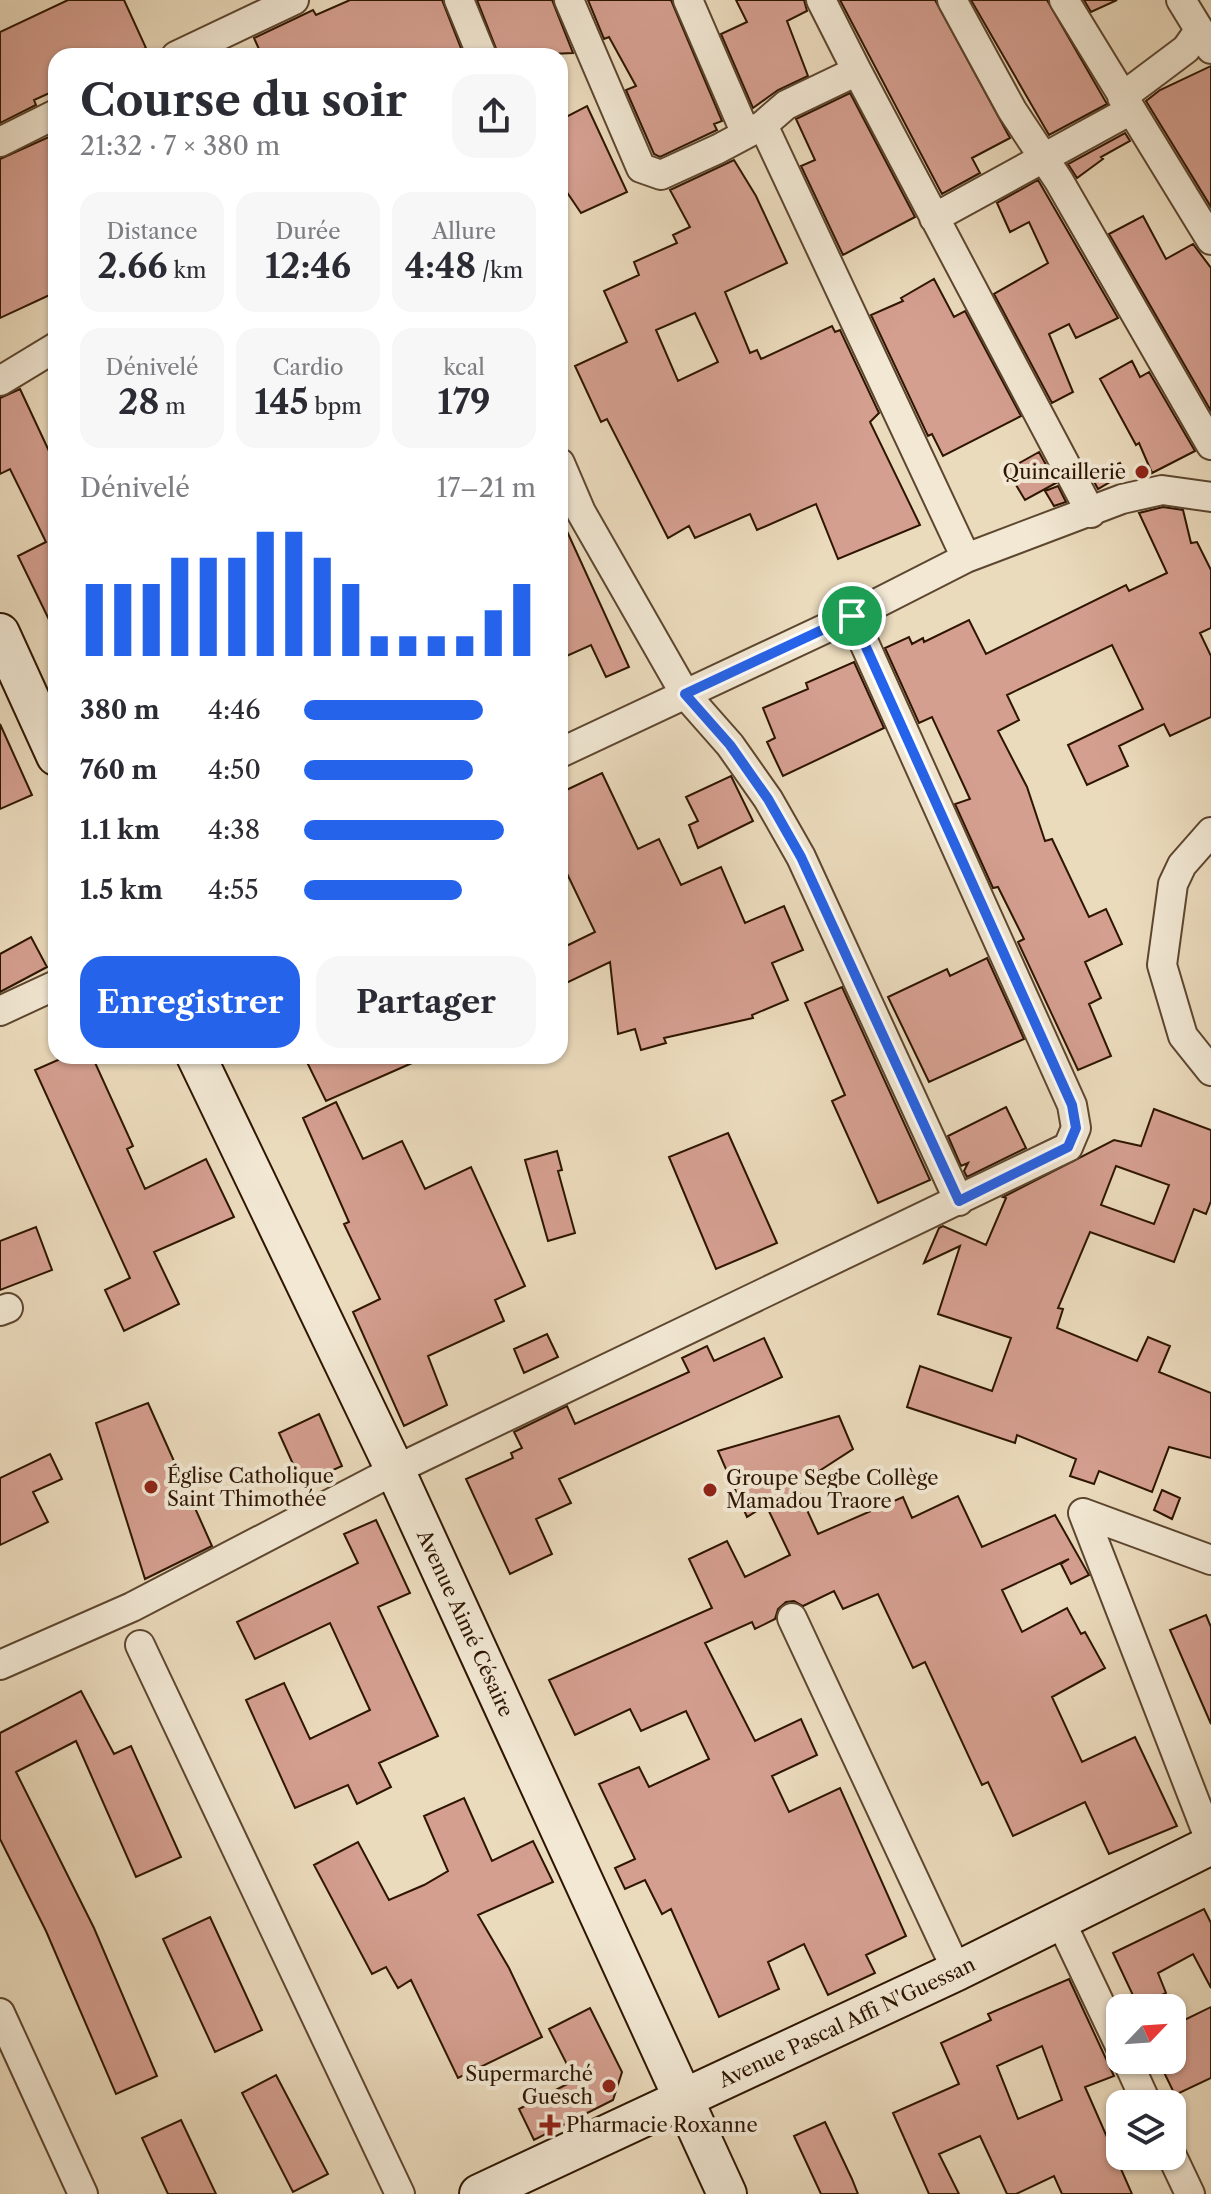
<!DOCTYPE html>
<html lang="fr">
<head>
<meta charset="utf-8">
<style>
  :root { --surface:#fff; --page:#f7f7f7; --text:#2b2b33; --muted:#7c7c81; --accent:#2563eb }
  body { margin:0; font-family:"Libre Caslon Text",serif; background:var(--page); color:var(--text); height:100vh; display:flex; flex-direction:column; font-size:30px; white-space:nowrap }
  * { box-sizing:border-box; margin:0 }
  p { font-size:26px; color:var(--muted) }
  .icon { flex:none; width:44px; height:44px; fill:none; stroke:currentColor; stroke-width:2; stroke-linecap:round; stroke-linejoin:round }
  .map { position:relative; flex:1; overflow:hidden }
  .sheet { position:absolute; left:48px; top:48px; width:520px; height:1016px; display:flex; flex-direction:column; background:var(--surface); border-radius:24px; box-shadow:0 2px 6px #0004 }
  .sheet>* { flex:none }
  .needle { width:52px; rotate:65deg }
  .buttons { position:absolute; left:1106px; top:1994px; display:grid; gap:16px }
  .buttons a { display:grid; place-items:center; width:80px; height:80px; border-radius:16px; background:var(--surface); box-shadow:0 2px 6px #0004; font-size:40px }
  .pin { position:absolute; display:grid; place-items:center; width:68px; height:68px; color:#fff; margin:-34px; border:4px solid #fff; border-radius:50%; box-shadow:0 2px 8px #0007 }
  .round { display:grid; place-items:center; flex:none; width:84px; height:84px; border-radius:24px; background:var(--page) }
  .headline { display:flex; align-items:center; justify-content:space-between; height:136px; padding:0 32px }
  h1 { font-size:44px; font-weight:700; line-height:60px }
  .stats { display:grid; grid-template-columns:repeat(3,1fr); gap:12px; height:136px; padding:8px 32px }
  .stats div { display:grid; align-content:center; border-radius:20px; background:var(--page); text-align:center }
  .stats b { font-size:34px; font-weight:700 }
  .stats small { font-size:22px; font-weight:400 }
  .stats p { font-size:22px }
  .chart { height:224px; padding:16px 32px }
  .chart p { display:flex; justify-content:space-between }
  .chart svg { width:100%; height:144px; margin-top:8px; stroke:var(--accent); stroke-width:6 }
  .action { display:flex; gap:16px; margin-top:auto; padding:16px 32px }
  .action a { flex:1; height:92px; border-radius:24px; background:var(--accent); color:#fff; font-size:32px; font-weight:700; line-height:92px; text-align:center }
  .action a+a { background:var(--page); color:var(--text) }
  ul { padding:0 32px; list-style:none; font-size:26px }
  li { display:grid; grid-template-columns:128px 96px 1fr; align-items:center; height:60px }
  li i { height:20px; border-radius:10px; background:var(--accent) }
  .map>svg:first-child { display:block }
</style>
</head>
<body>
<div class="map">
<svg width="1211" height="2194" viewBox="0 0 1211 2194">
  <rect width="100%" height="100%" fill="#ebdbbd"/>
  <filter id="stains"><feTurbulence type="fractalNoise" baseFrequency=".0025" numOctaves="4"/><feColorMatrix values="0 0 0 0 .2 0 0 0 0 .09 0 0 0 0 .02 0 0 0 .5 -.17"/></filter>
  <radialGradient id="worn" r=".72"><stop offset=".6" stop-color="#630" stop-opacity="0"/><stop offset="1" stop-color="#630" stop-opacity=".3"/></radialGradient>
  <!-- building -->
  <path fill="#d59f90" stroke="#2e1500" stroke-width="2" fill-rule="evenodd" d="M 68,0 L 124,0 L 146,48 L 130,56 L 56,56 L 56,90 L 34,100 L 36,105 L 0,123 L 0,32 Z
    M 350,0 L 442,0 L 464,56 L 262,56 L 254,38 L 313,10 L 316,15 Z
    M 477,0 L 552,0 L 573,53 L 499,56 Z
    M 588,0 L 671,0 L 722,121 L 714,124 L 717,130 L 660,157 L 654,154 L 626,90 L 636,86 L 609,37 L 604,39 Z
    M 736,0 L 804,0 L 807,11 L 787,21 L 808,76 L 778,90 L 753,108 L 721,34 L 747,22 Z
    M 840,0 L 935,0 L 1010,138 L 972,158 L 980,173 L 942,194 Z
    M 971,0 L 1047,0 L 1107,104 L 1049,135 Z
    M 1084,0 L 1117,0 L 1091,12 Z
    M 1211,66 L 1211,207 L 1146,101 L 1160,90 Z
    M 850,93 L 915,217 L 843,255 L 801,166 L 815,160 L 796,119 Z
    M 587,106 L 627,192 L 581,213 L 560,182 L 560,120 Z
    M 1125,133 L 1130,141 L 1101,157 L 1103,159 L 1077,178 L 1068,164 Z
    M 51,136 L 56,146 L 56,292 L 0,318 L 0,159 Z
    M 734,160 L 756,196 L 787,263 L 725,292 L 750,353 L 757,350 L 761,359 L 832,326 L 835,332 L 840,330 L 879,413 L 870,422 L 920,525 L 838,559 L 816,504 L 757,530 L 750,514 L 695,538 L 689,526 L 668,538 L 607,419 L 601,422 L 575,366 L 627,342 L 604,291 L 639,275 L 634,262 L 677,243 L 673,235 L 690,227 L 670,190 ZM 695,313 L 718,362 L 678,381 L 656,330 Z
    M 1038,180 L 1118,318 L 1076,338 L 1069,324 L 1049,334 L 1073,392 L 1052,403 L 994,294 L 1048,263 L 1029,222 L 1010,232 L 997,203 Z
    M 1143,216 L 1166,259 L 1193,244 L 1211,268 L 1211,411 L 1109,234 Z
    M 934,279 L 954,317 L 965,311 L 1021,416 L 943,456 L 932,434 L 928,436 L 871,315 L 903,301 L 901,298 Z
    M 1132,361 L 1140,377 L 1149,372 L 1195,451 L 1152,473 L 1139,443 L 1136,445 L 1100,379 Z
    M 20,389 L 56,466 L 56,634 L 18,556 L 46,542 L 10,469 L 0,474 L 0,398 Z
    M 1039,452 L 1056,483 L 1025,500 L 1007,470 Z
    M 1120,463 L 1125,473 L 1098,489 L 1090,474 Z
    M 1058,486 L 1066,502 L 1054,506 L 1045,491 Z
    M 1163,507 L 1183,510 L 1191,543 L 1197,542 L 1211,570 L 1211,628 L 1200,633 L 1211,656 L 1211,717 L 1170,736 L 1164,724 L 1119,746 L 1128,766 L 1087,785 L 1068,745 L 1143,709 L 1112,645 L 1007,695 L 1019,720 L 998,731 L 1027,787 L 1045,841 L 1052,839 L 1089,917 L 1106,909 L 1122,944 L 1085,962 L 1101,998 L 1089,1004 L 1111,1056 L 1078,1070 L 1018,942 L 1024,939 L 998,887 L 993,888 L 955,804 L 970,799 L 932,717 L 919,723 L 885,648 L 909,637 L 912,644 L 923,638 L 924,642 L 969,620 L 986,654 L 1126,585 L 1129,591 L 1167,573 L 1139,513 Z
    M 560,516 L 629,667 L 606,677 L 591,645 L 560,659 Z
    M 854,662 L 884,728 L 783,776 L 767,742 L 775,738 L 763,708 L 808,689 L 806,683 Z
    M 0,724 L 32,795 L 0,809 Z
    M 602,773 L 638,849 L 659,839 L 681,885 L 721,867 L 745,923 L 784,906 L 803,950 L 772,963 L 788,1000 L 752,1015 L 753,1018 L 664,1038 L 666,1043 L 641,1050 L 635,1029 L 618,1034 L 610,962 L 560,986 L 560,949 L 595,932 L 560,859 L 560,793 Z
    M 731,776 L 753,821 L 698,848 L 689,825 L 698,821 L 686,797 Z
    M 31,937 L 47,967 L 0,992 L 0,954 Z
    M 987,958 L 1024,1039 L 929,1082 L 888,997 L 947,969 L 950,976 Z
    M 842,987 L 930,1180 L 878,1203 L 832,1101 L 845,1095 L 805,1003 Z
    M 67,1056 L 92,1056 L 133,1146 L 127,1149 L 145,1189 L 206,1159 L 234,1217 L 154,1252 L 179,1304 L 124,1331 L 105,1290 L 130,1278 L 35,1070 Z
    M 304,1056 L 428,1056 L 326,1101 Z
    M 336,1102 L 363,1159 L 402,1141 L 425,1189 L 471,1167 L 525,1286 L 495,1300 L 504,1321 L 428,1356 L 447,1405 L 404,1426 L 353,1312 L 380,1299 L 344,1224 L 349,1222 L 303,1118 Z
    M 1006,1107 L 1026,1148 L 967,1177 L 964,1171 L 968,1163 L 961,1166 L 948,1136 Z
    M 1154,1109 L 1211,1130 L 1211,1201 L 1206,1214 L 1194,1209 L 1174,1262 L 1090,1232 L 1058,1308 L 1063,1309 L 1057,1328 L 1137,1361 L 1148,1337 L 1170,1346 L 1159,1372 L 1211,1393 L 1211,1458 L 1169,1447 L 1152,1492 L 1099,1471 L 1094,1484 L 1070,1476 L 1076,1459 L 1017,1435 L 1015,1443 L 907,1407 L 920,1366 L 992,1391 L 1011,1338 L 938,1314 L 960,1246 L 924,1263 L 939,1228 L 943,1226 L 986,1245 L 1006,1198 L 1003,1197 L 1114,1140 L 1141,1146 ZM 1116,1166 L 1169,1185 L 1154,1224 L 1101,1205 Z
    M 728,1133 L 777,1243 L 716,1269 L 669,1157 Z
    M 557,1151 L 562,1170 L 558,1171 L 575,1233 L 548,1241 L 525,1160 Z
    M 36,1227 L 52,1270 L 0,1290 L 0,1241 Z
    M 547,1334 L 558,1357 L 524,1373 L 514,1349 Z
    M 764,1338 L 782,1377 L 559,1479 L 571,1503 L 536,1519 L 552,1554 L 510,1574 L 466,1479 L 513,1458 L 511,1453 L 522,1448 L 514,1432 L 567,1406 L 575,1424 L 689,1372 L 682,1358 L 707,1346 L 714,1361 Z
    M 148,1403 L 212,1546 L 145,1579 L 96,1423 Z
    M 319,1414 L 342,1466 L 302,1484 L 279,1433 Z
    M 839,1416 L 853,1449 L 796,1486 L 818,1534 L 903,1497 L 912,1518 L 958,1496 L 982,1547 L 1055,1515 L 1089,1575 L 1071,1584 L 1061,1564 L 1069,1559 L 1002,1590 L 1022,1632 L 1067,1608 L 1081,1634 L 1085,1632 L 1105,1668 L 1052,1697 L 1082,1762 L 1135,1737 L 1177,1826 L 1109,1854 L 1085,1802 L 1013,1836 L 988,1782 L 982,1785 L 925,1662 L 913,1668 L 878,1594 L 843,1609 L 834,1591 L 803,1606 L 794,1601 L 786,1602 L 778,1609 L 775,1619 L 755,1629 L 752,1622 L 705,1643 L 755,1741 L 801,1719 L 817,1755 L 772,1776 L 789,1812 L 840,1788 L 906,1936 L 866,1955 L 875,1973 L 828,1995 L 804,1944 L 768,1962 L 779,1989 L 719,2017 L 671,1909 L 662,1914 L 645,1880 L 625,1889 L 615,1868 L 635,1859 L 599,1784 L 639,1767 L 649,1787 L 709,1759 L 686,1711 L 641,1731 L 630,1709 L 575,1735 L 549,1680 L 712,1608 L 689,1559 L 727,1541 L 745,1577 L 790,1555 L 766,1505 L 747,1517 L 718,1451 Z
    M 50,1454 L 62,1479 L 33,1492 L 48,1522 L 0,1545 L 0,1478 Z
    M 1162,1490 L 1180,1498 L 1172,1519 L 1154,1510 Z
    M 376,1520 L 410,1593 L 378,1607 L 438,1736 L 379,1763 L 391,1787 L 357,1804 L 348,1785 L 295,1808 L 246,1700 L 284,1683 L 310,1739 L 370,1710 L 330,1623 L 255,1659 L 237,1622 L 358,1563 L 344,1534 Z
    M 1206,1615 L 1211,1627 L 1211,1724 L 1170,1630 Z
    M 81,1691 L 114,1754 L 131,1746 L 181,1857 L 136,1877 L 76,1741 L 16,1772 L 94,1928 L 157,2076 L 116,2094 L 46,1931 L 0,1839 L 0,1733 Z
    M 464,1798 L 492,1861 L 533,1841 L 553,1882 L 478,1915 L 509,1968 L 542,2037 L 458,2078 L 411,1980 L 398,1988 L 386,1967 L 372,1974 L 314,1865 L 358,1842 L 389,1900 L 424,1885 L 448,1871 L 424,1816 Z
    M 1204,1909 L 1211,1923 L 1211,1988 L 1193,1954 L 1158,1973 L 1166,1993 L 1138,2006 L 1113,1953 Z
    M 210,1917 L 262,2030 L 215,2052 L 163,1939 Z
    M 1069,1979 L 1114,2076 L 1085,2087 L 1132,2194 L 1062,2194 L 1054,2176 L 1016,2194 L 1007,2194 L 980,2136 L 939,2154 L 959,2194 L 929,2194 L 893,2113 L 959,2084 L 941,2043 L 991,2020 L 988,2014 ZM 1042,2046 L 1062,2100 L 1018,2119 L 997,2066 Z
    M 1211,2007 L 1211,2078 L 1175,2095 L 1158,2060 L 1172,2060 L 1172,2026 Z
    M 590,2008 L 622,2072 L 613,2100 L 534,2140 L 519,2109 L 575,2080 L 549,2029 Z
    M 276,2075 L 328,2174 L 293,2192 L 242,2093 Z
    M 181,2120 L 216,2194 L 168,2194 L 142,2138 Z
    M 825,2122 L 852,2179 L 858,2194 L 821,2194 L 794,2136 Z"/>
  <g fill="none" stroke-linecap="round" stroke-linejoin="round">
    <defs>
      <path id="street" d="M 459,0 L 482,56
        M 569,0 L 641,168 L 661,175 L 718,149 L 763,125 L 786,105 L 857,71 L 1091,513
        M 688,0 L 746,134
        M 821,0 L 857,71
        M 952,0 L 1012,110 L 1059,181 L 1211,445
        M 1064,0 L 1211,240
        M 1181,0 L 1211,49
        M 176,56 L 294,0
        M 1122,97 L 1186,49 L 1198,32
        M 763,125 L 966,558
        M 0,142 L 56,114
        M 934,218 L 1131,110
        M 0,381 L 56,347
        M 560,463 L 581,512 L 685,694 L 730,745 L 768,799 L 801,857 L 959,1201
        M 560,753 L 852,616 L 966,558 L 1122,499 L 1162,490 L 1211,497
        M 1211,832 L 1182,865 L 1173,884 L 1162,965 L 1183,1036 L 1211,1071
        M 0,1011 L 56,985
        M 0,1311 L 8,1308
        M 1083,1513 L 1211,1843
        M 1083,1513 L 1211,1560
        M 792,1618 L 957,1971
        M 140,1645 L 400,2194
        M 0,1665 L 132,1607 L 395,1470 L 1068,1147 L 1076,1128 L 1072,1105 L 852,616
        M 1060,1920 L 1120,2046
        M 0,2013 L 83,2194
        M 1127,2060 L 1147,2104
        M 1172,2156 L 1190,2194"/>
      <g id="secondary">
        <path d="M 0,633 L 56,756"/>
        <path id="s1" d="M 196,1056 L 395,1470 L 727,2194"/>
        <path id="s2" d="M 479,2194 L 957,1971 L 1211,1845"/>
      </g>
    </defs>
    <!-- street casing -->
    <use href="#street" stroke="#5d462f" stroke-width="32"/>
    <!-- secondary casing -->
    <use href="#secondary" stroke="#2e1500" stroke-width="42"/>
    <!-- street -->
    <use href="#street" stroke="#f2e8d4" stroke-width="28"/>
    <!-- secondary -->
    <use href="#secondary" stroke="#f2e8d4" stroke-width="38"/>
  </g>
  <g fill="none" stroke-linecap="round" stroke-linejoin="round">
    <defs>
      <path id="route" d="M 852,616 L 1072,1105 L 1076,1128 L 1068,1147 L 959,1201 L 801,857 L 768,799 L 730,745 L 685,694 Z"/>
    </defs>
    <!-- route casing -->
    <use href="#route" stroke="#fff" stroke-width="16"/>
    <!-- route -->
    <use href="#route" stroke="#2563eb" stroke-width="10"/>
  </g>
  <!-- markers -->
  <g fill="#8f2418" stroke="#f2e8d4" stroke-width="3">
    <circle cx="1142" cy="472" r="8"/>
    <circle cx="151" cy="1487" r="8"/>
    <circle cx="710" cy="1490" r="8"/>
    <circle cx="609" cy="2086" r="8"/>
    <path d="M546 2113h8v8h8v8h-8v8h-8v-8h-8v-8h8z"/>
  </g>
  <g text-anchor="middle" stroke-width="8" stroke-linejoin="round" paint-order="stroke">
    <!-- poi labels -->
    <g font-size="20" fill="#2e1500" stroke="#f2e8d4" text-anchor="start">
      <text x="1126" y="479" text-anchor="end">Quincaillerie</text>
      <text x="167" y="1483">Église Catholique<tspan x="167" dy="23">Saint Thimothée</tspan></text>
      <text x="726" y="1485">Groupe Segbe Collège<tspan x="726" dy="23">Mamadou Traore</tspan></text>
      <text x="593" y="2081" text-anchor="end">Supermarché<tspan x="593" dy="23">Guesch</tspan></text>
      <text x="566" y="2132">Pharmacie Roxanne</text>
    </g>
    <!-- street labels -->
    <g font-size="20" fill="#2e1500" stroke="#f2e8d4">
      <text dy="7" stroke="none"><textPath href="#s1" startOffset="628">Avenue Aimé Césaire</textPath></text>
      <text dy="7" stroke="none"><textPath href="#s2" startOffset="406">Avenue Pascal Affi N'Guessan</textPath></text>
    </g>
  </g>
  <rect width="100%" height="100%" filter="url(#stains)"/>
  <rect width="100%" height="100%" fill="url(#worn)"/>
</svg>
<div class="buttons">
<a><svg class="needle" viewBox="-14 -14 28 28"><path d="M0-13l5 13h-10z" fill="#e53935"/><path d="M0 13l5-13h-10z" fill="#7c7c81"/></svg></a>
<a><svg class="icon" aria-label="layers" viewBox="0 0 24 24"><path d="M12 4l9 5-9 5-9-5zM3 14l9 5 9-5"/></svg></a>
</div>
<div class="pin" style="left:852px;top:616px;background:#1e9e55"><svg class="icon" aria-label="arrive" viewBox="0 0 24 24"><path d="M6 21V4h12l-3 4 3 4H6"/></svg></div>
<section class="sheet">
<div class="headline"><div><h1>Course du soir</h1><p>21:32 · 7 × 380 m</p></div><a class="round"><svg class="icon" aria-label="share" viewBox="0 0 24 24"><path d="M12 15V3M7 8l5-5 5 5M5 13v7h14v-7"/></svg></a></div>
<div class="stats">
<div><p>Distance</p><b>2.66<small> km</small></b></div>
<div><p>Durée</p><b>12:46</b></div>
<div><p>Allure</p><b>4:48<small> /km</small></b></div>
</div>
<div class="stats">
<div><p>Dénivelé</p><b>28<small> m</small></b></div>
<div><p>Cardio</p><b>145<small> bpm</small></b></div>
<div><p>kcal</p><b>179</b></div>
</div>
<div class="chart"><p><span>Dénivelé</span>17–21 m</p>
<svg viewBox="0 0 160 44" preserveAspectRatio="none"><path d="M5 44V22M15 44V22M25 44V22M35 44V14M45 44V14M55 44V14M65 44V6M75 44V6M85 44V14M95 44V22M105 44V38M115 44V38M125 44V38M135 44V38M145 44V30M155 44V22"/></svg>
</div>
<ul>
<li><b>380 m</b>4:46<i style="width:77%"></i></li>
<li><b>760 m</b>4:50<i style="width:73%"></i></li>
<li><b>1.1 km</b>4:38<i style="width:86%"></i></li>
<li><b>1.5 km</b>4:55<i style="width:68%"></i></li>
</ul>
<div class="action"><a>Enregistrer</a><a>Partager</a></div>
</section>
</div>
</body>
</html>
